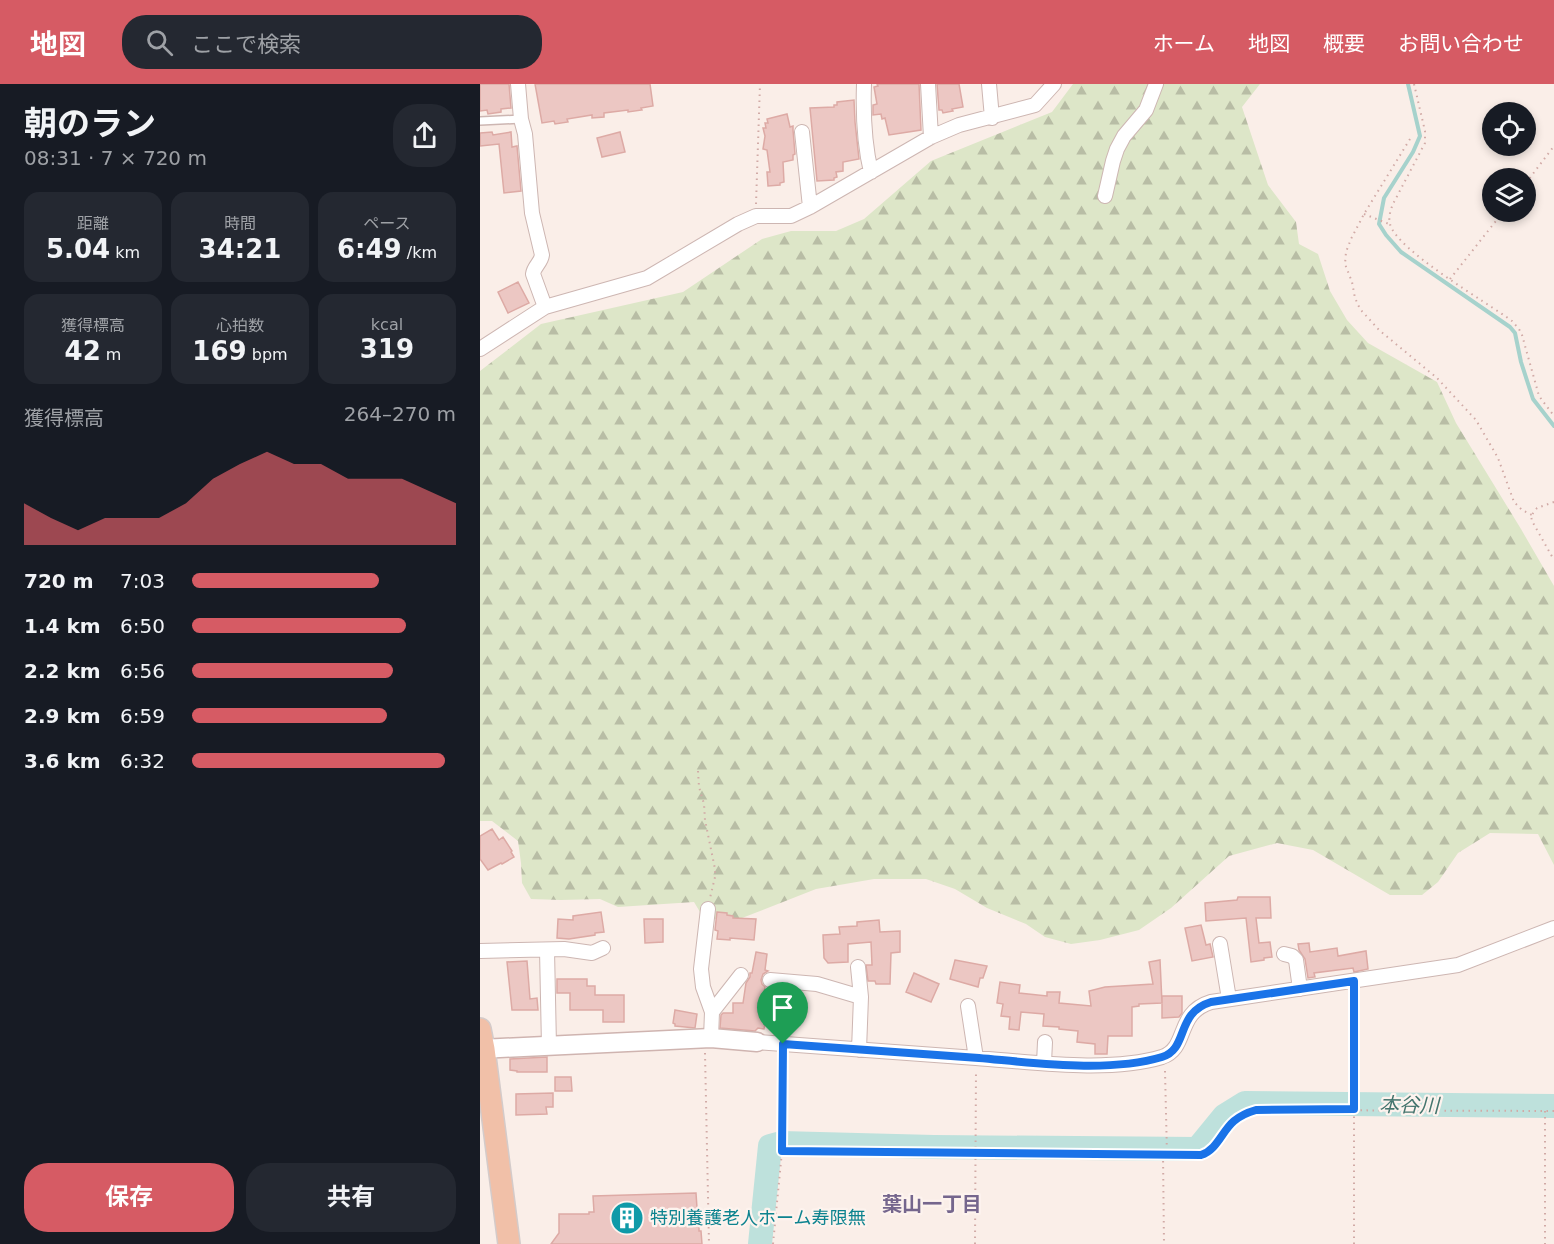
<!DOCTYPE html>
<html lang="ja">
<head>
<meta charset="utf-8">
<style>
  :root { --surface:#171b24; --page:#242831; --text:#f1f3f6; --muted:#9ea1a6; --accent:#d65b64 }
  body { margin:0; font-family:"DejaVu Sans","Noto Sans JP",sans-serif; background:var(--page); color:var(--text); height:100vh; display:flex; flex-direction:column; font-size:22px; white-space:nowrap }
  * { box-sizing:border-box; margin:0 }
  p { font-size:20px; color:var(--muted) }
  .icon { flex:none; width:33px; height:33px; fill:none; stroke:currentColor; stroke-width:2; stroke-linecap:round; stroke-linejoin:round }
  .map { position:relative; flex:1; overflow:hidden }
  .details { display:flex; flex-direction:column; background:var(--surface); width:480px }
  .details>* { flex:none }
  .tools { position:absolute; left:1002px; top:18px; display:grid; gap:12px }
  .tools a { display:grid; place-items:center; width:54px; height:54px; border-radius:50%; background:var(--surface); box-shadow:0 3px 9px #0003; font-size:30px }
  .pin { position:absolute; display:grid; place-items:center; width:51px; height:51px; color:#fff; margin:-62px -26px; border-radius:50% 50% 50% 0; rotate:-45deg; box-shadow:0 0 6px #0007 }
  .pin .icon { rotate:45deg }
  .round { display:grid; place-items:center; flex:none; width:63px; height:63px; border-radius:24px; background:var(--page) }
  .head { display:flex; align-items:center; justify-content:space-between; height:102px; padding:0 24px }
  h1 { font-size:33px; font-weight:700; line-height:45px }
  .metrics { display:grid; grid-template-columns:repeat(3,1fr); gap:9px; height:102px; padding:6px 24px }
  .metrics div { display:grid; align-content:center; border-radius:15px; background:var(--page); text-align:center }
  .metrics b { font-size:26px; font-weight:700 }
  .metrics small { font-size:16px; font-weight:400 }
  .metrics p { font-size:16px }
  .chart { height:168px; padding:12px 24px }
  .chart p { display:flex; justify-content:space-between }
  .chart svg { width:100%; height:108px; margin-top:6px; fill:var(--accent); opacity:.7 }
  .primary-button { display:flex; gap:12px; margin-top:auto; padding:12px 24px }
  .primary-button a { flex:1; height:69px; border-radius:24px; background:var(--accent); color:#fff; font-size:24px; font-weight:700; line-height:69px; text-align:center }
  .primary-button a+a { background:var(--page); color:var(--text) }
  ul { padding:0 24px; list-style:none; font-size:20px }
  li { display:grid; grid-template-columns:96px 72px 1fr; align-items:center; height:45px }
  li i { height:15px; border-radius:8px; background:var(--accent) }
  header { display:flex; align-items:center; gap:36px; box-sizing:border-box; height:84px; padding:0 30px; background:var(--accent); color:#fff }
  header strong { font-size:28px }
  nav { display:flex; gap:33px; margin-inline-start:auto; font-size:21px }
  .search { width:420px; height:54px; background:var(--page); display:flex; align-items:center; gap:15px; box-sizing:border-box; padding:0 21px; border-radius:24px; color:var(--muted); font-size:22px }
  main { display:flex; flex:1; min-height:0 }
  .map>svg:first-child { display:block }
</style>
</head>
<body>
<header>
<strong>地図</strong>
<div class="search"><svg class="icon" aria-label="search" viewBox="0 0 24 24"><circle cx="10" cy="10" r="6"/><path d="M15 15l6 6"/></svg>ここで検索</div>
<nav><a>ホーム</a><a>地図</a><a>概要</a><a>お問い合わせ</a></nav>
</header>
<main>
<section class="details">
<div class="head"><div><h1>朝のラン</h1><p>08:31 · 7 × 720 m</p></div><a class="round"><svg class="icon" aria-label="share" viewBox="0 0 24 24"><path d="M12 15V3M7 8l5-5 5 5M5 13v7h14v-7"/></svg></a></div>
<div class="metrics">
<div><p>距離</p><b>5.04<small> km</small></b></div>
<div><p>時間</p><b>34:21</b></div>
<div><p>ペース</p><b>6:49<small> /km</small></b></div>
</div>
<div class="metrics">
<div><p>獲得標高</p><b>42<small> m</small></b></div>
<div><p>心拍数</p><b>169<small> bpm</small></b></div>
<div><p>kcal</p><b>319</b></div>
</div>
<div class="chart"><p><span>獲得標高</span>264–270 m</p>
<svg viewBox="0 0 160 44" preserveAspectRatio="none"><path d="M0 44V27L10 33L20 38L30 33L40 33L50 33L60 27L70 17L80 11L90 6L100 11L110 11L120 17L130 17L140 17L150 22L160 27V44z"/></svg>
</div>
<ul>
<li><b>720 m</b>7:03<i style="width:71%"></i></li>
<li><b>1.4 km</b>6:50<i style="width:81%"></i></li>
<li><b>2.2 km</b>6:56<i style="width:76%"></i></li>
<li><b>2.9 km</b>6:59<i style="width:74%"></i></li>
<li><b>3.6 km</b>6:32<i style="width:96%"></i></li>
</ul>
<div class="primary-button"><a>保存</a><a>共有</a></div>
</section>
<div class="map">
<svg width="1074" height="1160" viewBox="0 0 1074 1160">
  <defs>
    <pattern id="forest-firs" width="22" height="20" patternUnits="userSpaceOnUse" patternTransform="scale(1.5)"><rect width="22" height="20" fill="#dde6c8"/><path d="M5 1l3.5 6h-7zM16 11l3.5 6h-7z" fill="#b8bda5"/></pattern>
  </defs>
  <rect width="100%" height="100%" fill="#faeee8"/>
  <!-- forest -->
  <path fill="url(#forest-firs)" d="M 593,0 L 780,0 L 762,23 L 788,101 L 816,138 L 819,160 L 838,170 L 850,207 L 867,236 L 888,259 L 957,298 L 976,339 L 1041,445 L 1074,502 L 1074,781 L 1058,750 L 1010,749 L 978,769 L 958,798 L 942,811 L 910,811 L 833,766 L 797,759 L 749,772 L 691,824 L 659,846 L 620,856 L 591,860 L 565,853 L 546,840 L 507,824 L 475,805 L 446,795 L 394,795 L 336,805 L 262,834 L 246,837 L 230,834 L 220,828 L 214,818 L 138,823 L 120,815 L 81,816 L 51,815 L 42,799 L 41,779 L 38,757 L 12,737 L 0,737 L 0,287 L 61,240 L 203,208 L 282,155 L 311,147 L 356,147 L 384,135 L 451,77 L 572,28 Z"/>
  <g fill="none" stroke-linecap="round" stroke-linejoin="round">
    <!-- stream -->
    <path stroke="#a6d2cc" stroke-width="4" d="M 928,0 L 940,52 L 933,68 L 904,114 L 899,140 L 906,151 L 921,168 L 1030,243 L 1035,249 L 1041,278 L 1053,315 L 1074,342"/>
    <!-- river -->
    <path stroke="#bee1dc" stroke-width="24" d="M 280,1160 L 290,1062 L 301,1059 L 454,1063 L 717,1065 L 744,1032 L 765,1019 L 1074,1022"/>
  </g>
  <!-- building -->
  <path fill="#ecc7c3" stroke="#ddaaa5" stroke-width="1.5" d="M 0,0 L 29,0 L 31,24 L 21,25 L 21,28 L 8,30 L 7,26 L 0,27 Z
    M 55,0 L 170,0 L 173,22 L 161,24 L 162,26 L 148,28 L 148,26 L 124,29 L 124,33 L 112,34 L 112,31 L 87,35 L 88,38 L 75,40 L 74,37 L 62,39 Z
    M 397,0 L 439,0 L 441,46 L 409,51 L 405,34 L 402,35 L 401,30 L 393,31 L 393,21 L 397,20 L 394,3 L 398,2 Z
    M 457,0 L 479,0 L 483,23 L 472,25 L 473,27 L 463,29 L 462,26 L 459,26 Z
    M 374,16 L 375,38 L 379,75 L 363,78 L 363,87 L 356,88 L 357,93 L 354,94 L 354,96 L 337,97 L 330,24 L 354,23 L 354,21 L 357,21 L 357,18 Z
    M 307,30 L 310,43 L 313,42 L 313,46 L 315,70 L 313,71 L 313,76 L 303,78 L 304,98 L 300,99 L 300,101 L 288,102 L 287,88 L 290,88 L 287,66 L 283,65 L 285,52 L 283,44 L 286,44 L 285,39 L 288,39 L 287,35 Z
    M 12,48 L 13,51 L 31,48 L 32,63 L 37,62 L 41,107 L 24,109 L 19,60 L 0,62 L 0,49 Z
    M 140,48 L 145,68 L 122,73 L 117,54 Z
    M 38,198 L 49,219 L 28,229 L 18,208 Z
    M 12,745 L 19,756 L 23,753 L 32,767 L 31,768 L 34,773 L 22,780 L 21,779 L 8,786 L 0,775 L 0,752 Z
    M 758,813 L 790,813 L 791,834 L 776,834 L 779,859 L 790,858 L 792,873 L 784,874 L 784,876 L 771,878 L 766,834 L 726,837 L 725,819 L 757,816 Z
    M 121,828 L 124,848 L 115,849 L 115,851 L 89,855 L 77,854 L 78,835 L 93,836 L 93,832 Z
    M 237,828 L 247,829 L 247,831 L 253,832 L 253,834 L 276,835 L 274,856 L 250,854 L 250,856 L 237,855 L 238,847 L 235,846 Z
    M 164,835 L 183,835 L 183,858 L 165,859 Z
    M 399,836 L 400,848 L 420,847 L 420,868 L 411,869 L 410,900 L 396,900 L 395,897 L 388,897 L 386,881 L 392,881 L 391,858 L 368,860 L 368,878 L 348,879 L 344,874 L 343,851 L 360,850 L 359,843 L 377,842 L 377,838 Z
    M 721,841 L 726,861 L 730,860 L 733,873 L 712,877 L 705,844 Z
    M 829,859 L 830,868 L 857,864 L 858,872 L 886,867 L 888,885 L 874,888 L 873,884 L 834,889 L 835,893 L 828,894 L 825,875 L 819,866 L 818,860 Z
    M 276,868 L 287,870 L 285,886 L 288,887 L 283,890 L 281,896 L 282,900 L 285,903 L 282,920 L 288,921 L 284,945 L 278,944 L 275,947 L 240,944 L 241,931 L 243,929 L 253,929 L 253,919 L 263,919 L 266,899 L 270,893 L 270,889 L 272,889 Z
    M 475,876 L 507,882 L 503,894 L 500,894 L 498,903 L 470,895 Z
    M 680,876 L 682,919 L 659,920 L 659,922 L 652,923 L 652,952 L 628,952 L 627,970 L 615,970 L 615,960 L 597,958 L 598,947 L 579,945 L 579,943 L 563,942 L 564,930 L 541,928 L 539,946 L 529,945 L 530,933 L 521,932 L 523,920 L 517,919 L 520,898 L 540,901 L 539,909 L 567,912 L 567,908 L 580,908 L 579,919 L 611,922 L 609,907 L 625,903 L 673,900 L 669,878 Z
    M 47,877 L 50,915 L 57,914 L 58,926 L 32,926 L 27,878 Z
    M 434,889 L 459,900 L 451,918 L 426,908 Z
    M 77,895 L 107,895 L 107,902 L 115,902 L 115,911 L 144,911 L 144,938 L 123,938 L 123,926 L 90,926 L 90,909 L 77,909 Z
    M 682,912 L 702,912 L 702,929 L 699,933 L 682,934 Z
    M 195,926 L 217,930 L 215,944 L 195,942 L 195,940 L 193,939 Z
    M 67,973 L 67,988 L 37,988 L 37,987 L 30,986 L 30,975 Z
    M 75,993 L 91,993 L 92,1007 L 75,1007 Z
    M 73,1009 L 73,1023 L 66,1023 L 67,1030 L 36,1031 L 36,1010 Z
    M 216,1109 L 217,1124 L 219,1124 L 219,1147 L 221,1147 L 222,1160 L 71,1160 L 79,1149 L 79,1130 L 109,1130 L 109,1128 L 114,1128 L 113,1112 Z"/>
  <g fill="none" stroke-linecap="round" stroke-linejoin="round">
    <defs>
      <path id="lane" d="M 0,37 L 41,35"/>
      <path id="street" d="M 38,0 L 41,35 L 45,50 L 52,129 L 62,171 C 61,179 54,182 53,190 L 65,223
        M 384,0 C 383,29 384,59 391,88
        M 448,0 L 451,53
        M 509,0 L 512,34
        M 322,48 L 330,123
        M 625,112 L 633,77 L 637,65 L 644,52 L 666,26 L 676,0
        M 0,265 L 65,223 L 167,194 L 258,140 L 276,132 L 311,132 L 330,123 L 451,53 L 479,41 L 555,21 L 574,0
        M 228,825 L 221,885 L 223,903 L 232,928
        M 740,860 L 749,915
        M 67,866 L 69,962
        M 0,867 L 84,865 L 112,869 L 123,864
        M 804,870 L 812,872 L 816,876 L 820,905
        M 378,883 L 381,913 L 379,966
        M 290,896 L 337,900 L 381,913
        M 488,922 L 496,974
        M 231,954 L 232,928 L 261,891
        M 277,958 C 350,964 423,969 496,974 C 552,978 629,989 682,973 C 709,964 695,929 731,918 L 978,881 L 1074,844
        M 564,979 L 565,958"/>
      <path id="secondary" d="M 0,965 L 231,954 L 277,958"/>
      <path id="primary" d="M 0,945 L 4,965 L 29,1160"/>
    </defs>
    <!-- lane casing -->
    <use href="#lane" stroke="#cdb6b2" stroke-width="10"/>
    <!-- street casing -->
    <use href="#street" stroke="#cdb6b2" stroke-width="16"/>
    <!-- secondary casing -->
    <use href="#secondary" stroke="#cfb4b0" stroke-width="21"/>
    <!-- primary casing -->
    <use href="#primary" stroke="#d4cbca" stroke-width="24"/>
    <!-- path -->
    <path stroke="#d1aaa6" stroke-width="2" stroke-dasharray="1.5 4.5" stroke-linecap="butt" d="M 934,0 L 945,47 L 945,59 L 914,118 C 911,124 908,133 910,140 C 916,166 1008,219 1032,237 L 1039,245 L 1042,251 L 1059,312 L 1074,332
      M 930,55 L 884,130 L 871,155 L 866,168 L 865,180 L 872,198 L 875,214 L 880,225 L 899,246 L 957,294 L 996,336 L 1018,374 L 1034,418 L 1042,426 L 1052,431
      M 1046,99 L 1074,62
      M 276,120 L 280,0
      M 884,130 L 909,140
      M 970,195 L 1023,128
      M 1074,418 L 1057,424 L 1051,432 L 1052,437 L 1074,476
      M 218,687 L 219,703 L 224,720 L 225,736 L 235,785 L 235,793 L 230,814
      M 225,969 L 229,1160
      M 685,987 L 687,1071
      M 1065,1027 L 1065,1160
      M 302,1067 L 303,972
      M 683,1071 L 684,1160
      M 293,1160 L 302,1067 L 721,1071 C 737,1067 742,1047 754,1037 C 760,1031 769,1028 776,1026 L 1074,1027
      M 495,1160 L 496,986
      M 874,1160 L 874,909"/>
    <!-- lane -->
    <use href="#lane" stroke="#fff" stroke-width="7"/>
    <!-- street -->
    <use href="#street" stroke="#fff" stroke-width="14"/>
    <!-- secondary -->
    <use href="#secondary" stroke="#fff" stroke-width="18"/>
    <!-- primary -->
    <use href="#primary" stroke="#f1c0a8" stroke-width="21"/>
  </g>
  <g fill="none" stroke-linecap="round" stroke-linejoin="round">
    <defs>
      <path id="route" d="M 874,897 L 874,1025 L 776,1026 C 769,1028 760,1032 754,1037 C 742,1047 737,1066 721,1071 L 302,1067 L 303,960 C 368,965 434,969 499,974 C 556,979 628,989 682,973 C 709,965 695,929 731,918 Z"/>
    </defs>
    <!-- route casing -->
    <use href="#route" stroke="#fff" stroke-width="12"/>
    <!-- route -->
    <use href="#route" stroke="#1a73e8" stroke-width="8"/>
  </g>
  <!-- icons -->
  <defs>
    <symbol id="building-disc" viewBox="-11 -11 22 22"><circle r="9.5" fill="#0f9aa8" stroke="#fdf3ee"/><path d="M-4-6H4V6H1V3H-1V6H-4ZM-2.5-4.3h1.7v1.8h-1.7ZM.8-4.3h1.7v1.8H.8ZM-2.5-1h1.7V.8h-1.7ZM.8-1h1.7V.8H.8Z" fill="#fff"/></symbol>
  </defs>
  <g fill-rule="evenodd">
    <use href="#building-disc" x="128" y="1115" width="38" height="38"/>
  </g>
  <g text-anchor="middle" stroke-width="4.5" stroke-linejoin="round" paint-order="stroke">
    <!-- culture labels -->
    <g font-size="18" fill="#0d838f" stroke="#fdf3ee" text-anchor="start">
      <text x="170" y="1140">特別養護老人ホーム寿限無</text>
    </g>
    <!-- water labels -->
    <g font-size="20" font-style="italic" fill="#44756e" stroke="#fdf3ee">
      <text transform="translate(929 1021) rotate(1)" y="7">本谷川</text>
    </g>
    <!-- neighbourhood labels -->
    <g font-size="20" font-weight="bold" fill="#75668d" stroke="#fdf3ee">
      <text x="452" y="1127">葉山一丁目</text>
    </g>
  </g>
</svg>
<div class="tools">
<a><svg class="icon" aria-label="locate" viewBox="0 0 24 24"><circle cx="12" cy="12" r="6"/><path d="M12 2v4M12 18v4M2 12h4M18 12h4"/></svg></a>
<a><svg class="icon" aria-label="layers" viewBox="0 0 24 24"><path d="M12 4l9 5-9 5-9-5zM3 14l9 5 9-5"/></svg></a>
</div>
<div class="pin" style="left:303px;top:960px;background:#1e9e55"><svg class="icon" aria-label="arrive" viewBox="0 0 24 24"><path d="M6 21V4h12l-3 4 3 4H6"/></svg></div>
</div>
</main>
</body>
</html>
